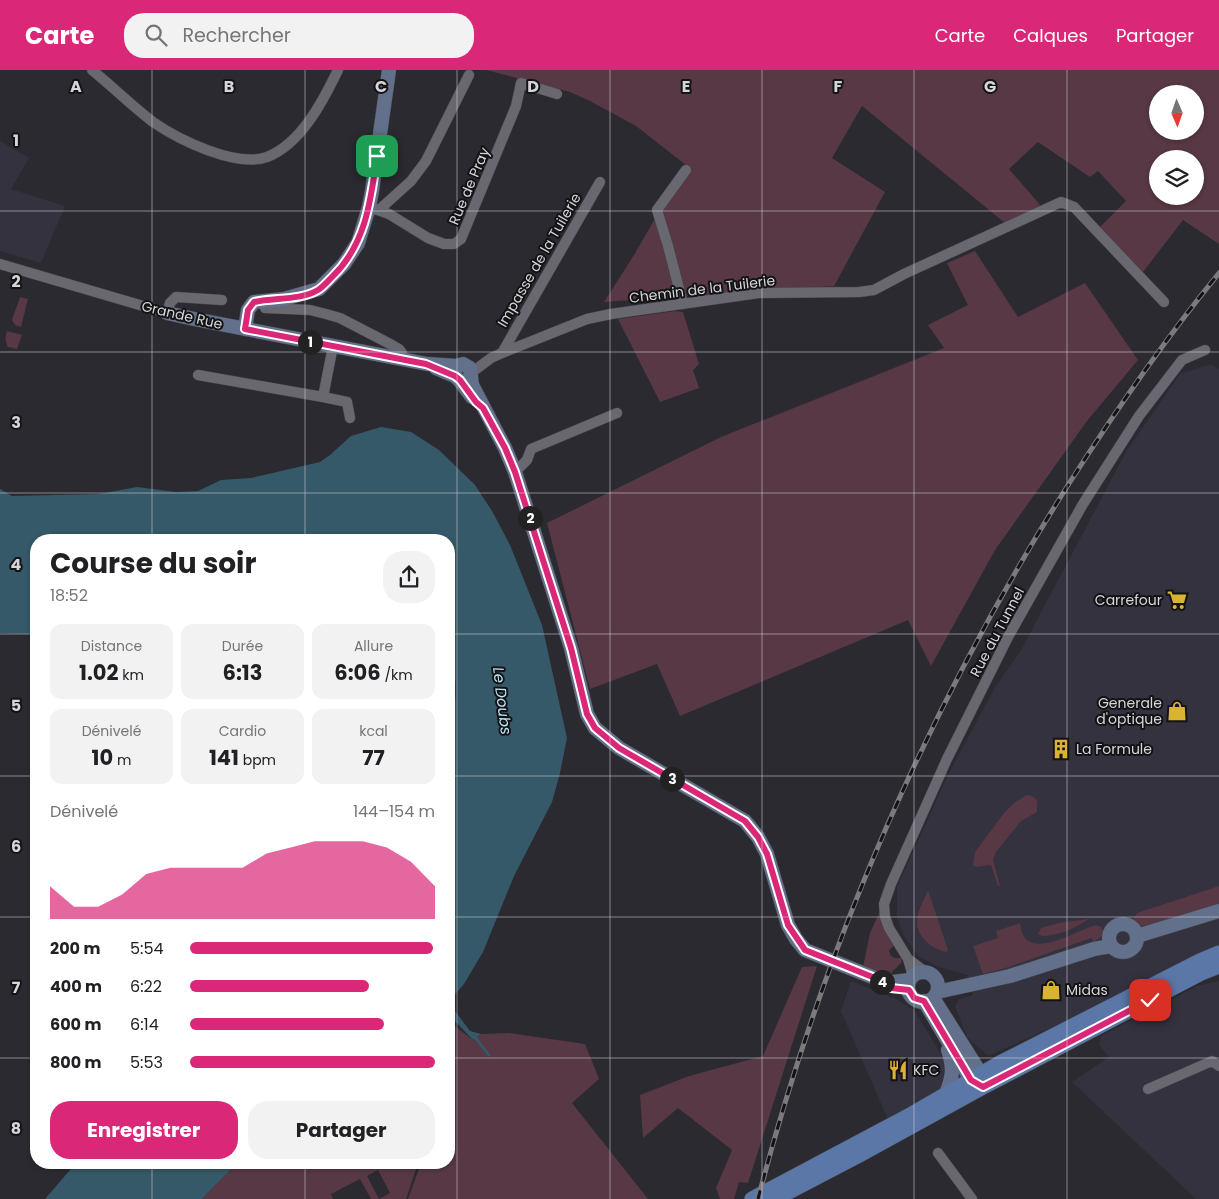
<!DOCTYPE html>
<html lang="fr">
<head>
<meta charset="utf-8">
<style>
  :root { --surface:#fff; --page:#f2f2f2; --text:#202124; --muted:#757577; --accent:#db2777 }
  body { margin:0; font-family:Poppins,sans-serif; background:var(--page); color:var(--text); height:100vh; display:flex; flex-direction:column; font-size:19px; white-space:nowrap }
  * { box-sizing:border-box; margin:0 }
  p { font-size:16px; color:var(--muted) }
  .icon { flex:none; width:28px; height:28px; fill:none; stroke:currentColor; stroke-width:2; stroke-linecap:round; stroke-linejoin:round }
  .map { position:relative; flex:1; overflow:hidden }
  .drawer { position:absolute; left:30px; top:464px; width:425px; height:635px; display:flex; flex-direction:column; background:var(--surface); border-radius:20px; box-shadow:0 1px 4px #0004 }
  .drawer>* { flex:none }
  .needle { width:32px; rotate:178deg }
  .tools { position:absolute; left:1149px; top:15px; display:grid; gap:10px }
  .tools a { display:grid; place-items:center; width:55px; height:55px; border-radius:50%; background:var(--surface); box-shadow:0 1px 4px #0004; font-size:25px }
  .pin { position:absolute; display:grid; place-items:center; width:42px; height:42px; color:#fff; margin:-21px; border-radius:10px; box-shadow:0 2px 8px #0006 }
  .km { position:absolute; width:25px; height:25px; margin:-12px; border-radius:50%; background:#222; color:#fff; font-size:14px; line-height:25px; text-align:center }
  .round { display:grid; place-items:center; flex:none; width:52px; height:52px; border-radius:20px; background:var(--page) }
  .headline { display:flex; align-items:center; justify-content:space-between; height:85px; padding:0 20px }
  h1 { font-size:28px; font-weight:700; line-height:38px }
  .metrics { display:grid; grid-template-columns:repeat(3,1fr); gap:8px; height:85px; padding:5px 20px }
  .metrics div { display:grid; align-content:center; border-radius:12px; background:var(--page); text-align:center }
  .metrics b { font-size:21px; font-weight:700 }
  .metrics small { font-size:14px; font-weight:400 }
  .metrics p { font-size:14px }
  .chart { height:140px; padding:10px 20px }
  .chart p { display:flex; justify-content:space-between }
  .chart svg { width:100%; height:90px; margin-top:5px; fill:var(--accent); opacity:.7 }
  .primary-button { display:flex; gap:10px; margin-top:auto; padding:10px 20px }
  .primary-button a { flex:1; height:58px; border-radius:20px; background:var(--accent); color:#fff; font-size:20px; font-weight:700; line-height:58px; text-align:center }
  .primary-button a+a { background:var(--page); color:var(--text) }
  ul { padding:0 20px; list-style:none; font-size:16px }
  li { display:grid; grid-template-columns:80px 60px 1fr; align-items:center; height:38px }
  li i { height:12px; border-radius:6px; background:var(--accent) }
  header { display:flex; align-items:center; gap:30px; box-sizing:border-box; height:70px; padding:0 25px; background:var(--accent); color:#fff }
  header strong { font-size:24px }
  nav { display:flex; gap:28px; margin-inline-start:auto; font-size:18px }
  .search { width:350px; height:45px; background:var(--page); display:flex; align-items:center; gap:12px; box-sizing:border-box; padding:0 18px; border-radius:20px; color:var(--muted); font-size:19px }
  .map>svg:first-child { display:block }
</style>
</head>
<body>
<header>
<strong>Carte</strong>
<div class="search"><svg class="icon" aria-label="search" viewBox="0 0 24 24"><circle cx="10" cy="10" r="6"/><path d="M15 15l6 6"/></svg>Rechercher</div>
<nav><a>Carte</a><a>Calques</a><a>Partager</a></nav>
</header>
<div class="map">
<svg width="1219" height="1129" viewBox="0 0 1219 1129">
  <rect width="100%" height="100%" fill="#2b2a30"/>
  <!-- built -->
  <path fill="#33323e" d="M 0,71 L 29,88 L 11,119 L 65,136 L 41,193 L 0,181 Z
    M 1211,294 L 1219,299 L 1219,877 L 1208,880 L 1104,934 L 988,986 L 967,967 L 955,936 L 959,929 L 973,925 L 968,905 L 939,897 L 918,886 L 904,866 L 897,847 L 897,817 L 947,707 L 995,617 L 1020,582 L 1127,380 L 1180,304 Z
    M 851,911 L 894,928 L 914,940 L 939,981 L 947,997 L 945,1015 L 935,1026 L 889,1052 L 841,941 Z
    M 1219,911 L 1219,1129 L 1196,1129 L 1072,1012 L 1109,987 L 1099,975 L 1101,966 L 1197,916 Z"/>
  <!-- green -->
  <path fill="#573844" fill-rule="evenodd" d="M 486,0 L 1219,0 L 1219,174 L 1183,150 L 1143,202 L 1099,158 L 1126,131 L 1098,101 L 1090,107 L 1038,72 L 1009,99 L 1041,136 L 1005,153 L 862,36 L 832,88 L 885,122 L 834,216 L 604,232 L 634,185 L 686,95 L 636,56 L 590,31 L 570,22 ZM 1158,24 L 1195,24 L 1195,61 L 1158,61 ZM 1158,89 L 1195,89 L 1195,126 L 1158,126 Z
    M 975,181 L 1018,247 L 1085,213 L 1138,290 L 1087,351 L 995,480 L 931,596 L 908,550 L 680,646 L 657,594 L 590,619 L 547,453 L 721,367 L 944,278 L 928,255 L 968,235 L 947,193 Z
    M 20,227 L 28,229 L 21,257 L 15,255 L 12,250 Z
    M 675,241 L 683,242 L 699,294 L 693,300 L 699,318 L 660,332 L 618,249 Z
    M 7,261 L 22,265 L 17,279 L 8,277 C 5,271 5,267 7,261 Z
    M 1027,725 L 1032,726 L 1037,730 L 1037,742 L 1021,751 L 996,782 L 993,790 L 1000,816 L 998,816 L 991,795 L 976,797 L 973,795 L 975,782 L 1004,743 L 1014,733 Z
    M 1219,816 L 1219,836 L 1152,855 L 1140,856 L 1134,852 L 1134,848 L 1137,843 Z
    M 928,820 L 948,880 L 946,882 C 937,880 929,876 923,868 C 910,852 921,837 928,820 Z
    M 880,841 L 895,875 L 889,880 L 891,886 L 895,888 L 901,888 L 902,892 L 892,902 L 892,908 L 863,897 L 870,863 Z
    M 1089,849 C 1076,858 1058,866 1042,866 L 1038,864 L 1041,858 L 1059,853 Z
    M 1020,853 C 1021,858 1022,864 1025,868 C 1040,885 1080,859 1096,855 L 1101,857 L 1104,864 L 1094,872 L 1091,868 L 1009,897 L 983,904 L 973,876 L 998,868 L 996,861 Z
    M 817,896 L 748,1113 L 739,1112 L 734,1129 L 720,1129 L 716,1118 L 732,1080 L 678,1038 L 643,1068 L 640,1025 L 689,1006 L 763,986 L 802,897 Z
    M 449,954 L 452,954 L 473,970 L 481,964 L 509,963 L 585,974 L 599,1009 L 572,1033 L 648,1129 L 408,1129 L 421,1093 L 449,1092 Z
    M 237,1093 L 418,1093 L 406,1129 L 371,1129 L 360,1109 L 331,1124 L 333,1129 L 202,1129 ZM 378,1100 L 390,1123 L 379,1129 L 367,1106 Z"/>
  <!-- water -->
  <path fill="#355968" d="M 381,357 L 411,362 L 439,380 L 475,415 L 492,441 L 510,475 L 542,555 L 567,668 L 560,703 L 552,732 L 514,806 L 483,882 L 464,914 L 452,928 L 452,937 L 470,961 L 481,964 L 473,970 L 455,951 L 449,950 L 449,670 C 454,642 461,612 449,584 L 449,470 L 36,470 L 36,564 L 0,563 L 0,419 L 12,426 L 99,424 L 137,417 L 176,422 L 198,421 L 221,410 L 251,408 L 320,392 L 330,385 L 351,366 Z
    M 76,1093 L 76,1092 L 237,1093 L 202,1129 L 45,1129 Z"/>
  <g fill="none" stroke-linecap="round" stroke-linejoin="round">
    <!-- stream -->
    <path stroke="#355968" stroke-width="3" d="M 474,966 L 489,985"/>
    <defs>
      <path id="street" d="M 92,0 C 113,17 132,36 153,52 C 179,70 236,98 267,87 C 301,74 323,31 338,0
        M 369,137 L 389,144 L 428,168 L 444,174 L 454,174 L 461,169 L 516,36 L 521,13 L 557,24
        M 380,139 L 411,111 L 426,91 L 469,5
        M 0,194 L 167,243 L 170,233 L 176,227 L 222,230
        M 683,234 L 668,176 L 657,140 L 686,100
        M 265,238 L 310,240 L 326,244 L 340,248 L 392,275 L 399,279 L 402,283 L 401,288
        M 502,283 L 600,112
        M 471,303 L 491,288 L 502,283 L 587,249 L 611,244 L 759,223 L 859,222 L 874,220 L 904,204 L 1061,132 L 1074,137 L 1164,232
        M 198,305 L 323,327 L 333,276
        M 323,327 L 347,332 L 350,348
        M 515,402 L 527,390 L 531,379 L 617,343
        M 908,889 L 927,903
        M 913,906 L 908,889 L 889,858 L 885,847 L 884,834 L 891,814 L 947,689 L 1008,567 L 1083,434 L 1139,346 L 1182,290 L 1205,280
        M 1148,1019 L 1212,991 L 1219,996
        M 938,1083 L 972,1129"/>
      <path id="secondary" d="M 167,243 L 194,249 L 427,294 L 457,296 L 463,294 L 470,298 L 472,315 L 505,378 L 515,402 L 571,578 L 587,644 L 595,658 L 619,678 L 745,751 L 758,767 L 767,784 L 788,855 L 796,869 L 805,880 L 875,908 L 893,912 L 910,910
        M 245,259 L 248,240 L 254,232 L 284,229 L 319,219 L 344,194 L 358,173 L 369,137 L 372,121 L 389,0
        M 436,298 L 455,306 L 460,311 L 472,327
        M1109 868a14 14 0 1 1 28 0a14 14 0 1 1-28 0Z
        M 1137,866 L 1219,841
        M908 917a15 15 0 1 1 30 0a15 15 0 1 1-30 0Z
        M 937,922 L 1010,906 L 1094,879 L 1111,876
        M 933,928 L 981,1004 L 982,1014
        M 924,931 L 971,1010 L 980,1015
        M 946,1024 C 953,1006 954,998 948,980"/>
      <path id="primary" d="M 752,1129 L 912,1044 L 1000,993 L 1200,891 L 1219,883
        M 775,1129 L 861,1084 L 983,1017 L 1201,903 L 1219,896"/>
    </defs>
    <!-- street casing -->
    <use href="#street" stroke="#46454a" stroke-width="11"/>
    <!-- secondary casing -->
    <use href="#secondary" stroke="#46454a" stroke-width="15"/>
    <!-- primary casing -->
    <use href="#primary" stroke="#46454a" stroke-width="16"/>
    <!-- street -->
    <use href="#street" stroke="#696870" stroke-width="10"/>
    <!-- secondary -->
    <use href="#secondary" stroke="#62708b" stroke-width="14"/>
    <!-- primary -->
    <use href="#primary" stroke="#5a77a7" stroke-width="15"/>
    <defs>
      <path id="rail" d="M 758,1129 C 824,875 930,633 1070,412 C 1116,340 1165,269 1219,203"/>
    </defs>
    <!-- rail casing -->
    <use href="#rail" stroke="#7a7a7f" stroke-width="5"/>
    <!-- rail -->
    <use href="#rail" stroke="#131316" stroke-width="3" stroke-dasharray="9" stroke-linecap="butt"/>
  </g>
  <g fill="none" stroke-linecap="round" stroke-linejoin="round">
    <defs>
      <path id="route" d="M 377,86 C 371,129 366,174 333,206 C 328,211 323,217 318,220 C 299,231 274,227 254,232 L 248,240 L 245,259 L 426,294 L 455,306 L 460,310 L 476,332 L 483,338 L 505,378 L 515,402 L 571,578 L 587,644 L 595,658 L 619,678 L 745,751 L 758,767 L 767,784 L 788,855 L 805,880 L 875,908 L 891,918 L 909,920 L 914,928 L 924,931 L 971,1010 L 983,1017 L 1150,930"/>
    </defs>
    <!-- route casing -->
    <use href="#route" stroke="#fff" stroke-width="10"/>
    <!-- route -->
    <use href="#route" stroke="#db2777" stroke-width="6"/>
  </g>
  <!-- grid -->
  <path fill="none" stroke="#d6d6da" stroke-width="1" stroke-opacity="0.55" d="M 152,0 L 152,470M 305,0 L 305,470M 457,0 L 457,1129M 610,0 L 610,1129M 762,0 L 762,1129M 914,0 L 914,1129M 1067,0 L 1067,1129M 0,141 L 1219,141M 0,282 L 1219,282M 0,423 L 1219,423M 0,564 L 36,564M 449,564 L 1219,564M 0,706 L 36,706M 449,706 L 1219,706M 0,847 L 36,847M 449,847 L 1219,847M 0,988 L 36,988M 449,988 L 1219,988M 152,1092 L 152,1129M 305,1092 L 305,1129"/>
  <!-- icons -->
  <defs>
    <symbol id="supermarket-bare" viewBox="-9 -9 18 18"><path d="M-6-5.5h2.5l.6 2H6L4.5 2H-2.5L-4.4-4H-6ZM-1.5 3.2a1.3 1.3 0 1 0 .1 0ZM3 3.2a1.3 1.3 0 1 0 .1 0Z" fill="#dab333" stroke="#131316" stroke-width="2.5" paint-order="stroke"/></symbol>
    <symbol id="shop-bare" viewBox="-9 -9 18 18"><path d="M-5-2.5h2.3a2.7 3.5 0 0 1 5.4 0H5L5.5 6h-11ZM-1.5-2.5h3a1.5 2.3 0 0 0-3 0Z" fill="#dab333" stroke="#131316" stroke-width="2.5" paint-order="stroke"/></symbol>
    <symbol id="building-bare" viewBox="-9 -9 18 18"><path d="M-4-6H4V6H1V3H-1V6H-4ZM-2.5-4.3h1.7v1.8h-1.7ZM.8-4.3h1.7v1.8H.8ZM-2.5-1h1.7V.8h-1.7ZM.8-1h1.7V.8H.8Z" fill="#dab333" stroke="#131316" stroke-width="2.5" paint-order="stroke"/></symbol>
    <symbol id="restaurant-bare" viewBox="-9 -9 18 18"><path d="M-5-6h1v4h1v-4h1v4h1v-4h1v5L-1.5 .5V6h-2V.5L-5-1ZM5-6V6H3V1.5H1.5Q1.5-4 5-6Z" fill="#dab333" stroke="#131316" stroke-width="2.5" paint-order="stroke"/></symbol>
  </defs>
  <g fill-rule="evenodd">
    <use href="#supermarket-bare" x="1163" y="516" width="28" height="28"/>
    <use href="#shop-bare" x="1163" y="627" width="28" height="28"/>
    <use href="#building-bare" x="1047" y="665" width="28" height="28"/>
    <use href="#shop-bare" x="1037" y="906" width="28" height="28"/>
    <use href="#restaurant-bare" x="884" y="986" width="28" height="28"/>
  </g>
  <g text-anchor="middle" stroke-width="4" stroke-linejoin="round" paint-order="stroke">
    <!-- street labels -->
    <g font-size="14" fill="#d6d6da" stroke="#131316">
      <text transform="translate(469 116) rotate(-67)" y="5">Rue de Pray</text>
      <text transform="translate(539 190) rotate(-60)" y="5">Impasse de la Tuilerie</text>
      <text transform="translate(702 219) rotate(-7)" y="5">Chemin de la Tuilerie</text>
      <text transform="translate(182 245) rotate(13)" y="5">Grande Rue</text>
      <text transform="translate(997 562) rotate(-62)" y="5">Rue du Tunnel</text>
    </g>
    <!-- poi labels -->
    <g font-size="14" fill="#d6d6da" stroke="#131316" text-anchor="start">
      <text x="1162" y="535" text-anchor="end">Carrefour</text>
      <text x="1162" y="638" text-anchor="end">Generale<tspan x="1162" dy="16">d'optique</tspan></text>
      <text x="1076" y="684">La Formule</text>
      <text x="1066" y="925">Midas</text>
      <text x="913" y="1005">KFC</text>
    </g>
    <!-- water labels -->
    <g font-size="15" font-style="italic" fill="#c0e7f8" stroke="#131316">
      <text transform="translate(502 631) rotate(83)" y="5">Le Doubs</text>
    </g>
  </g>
  <g font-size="16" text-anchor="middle" font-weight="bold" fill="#d6d6da" stroke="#131316" stroke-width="4" stroke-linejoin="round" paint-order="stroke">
    <text x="76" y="22">A</text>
    <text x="229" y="22">B</text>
    <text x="381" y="22">C</text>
    <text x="533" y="22">D</text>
    <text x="686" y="22">E</text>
    <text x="838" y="22">F</text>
    <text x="990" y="22">G</text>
    <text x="16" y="76">1</text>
    <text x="16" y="217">2</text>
    <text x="16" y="358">3</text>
    <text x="16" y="500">4</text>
    <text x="16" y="641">5</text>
    <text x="16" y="782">6</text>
    <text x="16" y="923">7</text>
    <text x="16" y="1064">8</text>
  </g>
</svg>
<div class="tools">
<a><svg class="needle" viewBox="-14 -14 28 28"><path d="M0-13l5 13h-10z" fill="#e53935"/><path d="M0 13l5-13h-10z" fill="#757577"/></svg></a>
<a><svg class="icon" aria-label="layers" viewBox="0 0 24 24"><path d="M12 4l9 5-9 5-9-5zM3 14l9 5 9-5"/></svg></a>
</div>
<div class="pin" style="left:377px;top:86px;background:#1e9e55"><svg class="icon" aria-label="arrive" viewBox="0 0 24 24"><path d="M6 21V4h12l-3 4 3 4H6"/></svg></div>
<div class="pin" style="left:1150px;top:930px;background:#d93025"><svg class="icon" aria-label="check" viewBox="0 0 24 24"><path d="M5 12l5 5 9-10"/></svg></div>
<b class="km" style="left:310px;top:272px">1</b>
<b class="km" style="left:530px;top:448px">2</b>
<b class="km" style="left:672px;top:709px">3</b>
<b class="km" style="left:882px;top:912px">4</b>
<section class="drawer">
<div class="headline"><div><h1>Course du soir</h1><p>18:52</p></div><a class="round"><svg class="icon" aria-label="share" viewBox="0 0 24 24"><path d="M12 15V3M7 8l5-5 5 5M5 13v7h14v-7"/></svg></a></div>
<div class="metrics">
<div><p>Distance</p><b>1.02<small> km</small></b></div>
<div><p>Durée</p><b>6:13</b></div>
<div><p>Allure</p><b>6:06<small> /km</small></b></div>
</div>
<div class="metrics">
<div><p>Dénivelé</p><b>10<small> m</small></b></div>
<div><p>Cardio</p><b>141<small> bpm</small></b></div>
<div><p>kcal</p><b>77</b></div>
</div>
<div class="chart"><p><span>Dénivelé</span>144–154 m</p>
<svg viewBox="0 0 160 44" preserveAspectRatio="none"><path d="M0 44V28L10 38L20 38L30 32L40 22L50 19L60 19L70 19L80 19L90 12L100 9L110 6L120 6L130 6L140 9L150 16L160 28V44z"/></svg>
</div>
<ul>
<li><b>200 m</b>5:54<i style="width:99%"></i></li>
<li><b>400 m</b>6:22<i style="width:73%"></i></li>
<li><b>600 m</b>6:14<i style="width:79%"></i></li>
<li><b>800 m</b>5:53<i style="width:100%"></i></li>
</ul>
<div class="primary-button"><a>Enregistrer</a><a>Partager</a></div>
</section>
</div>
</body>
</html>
